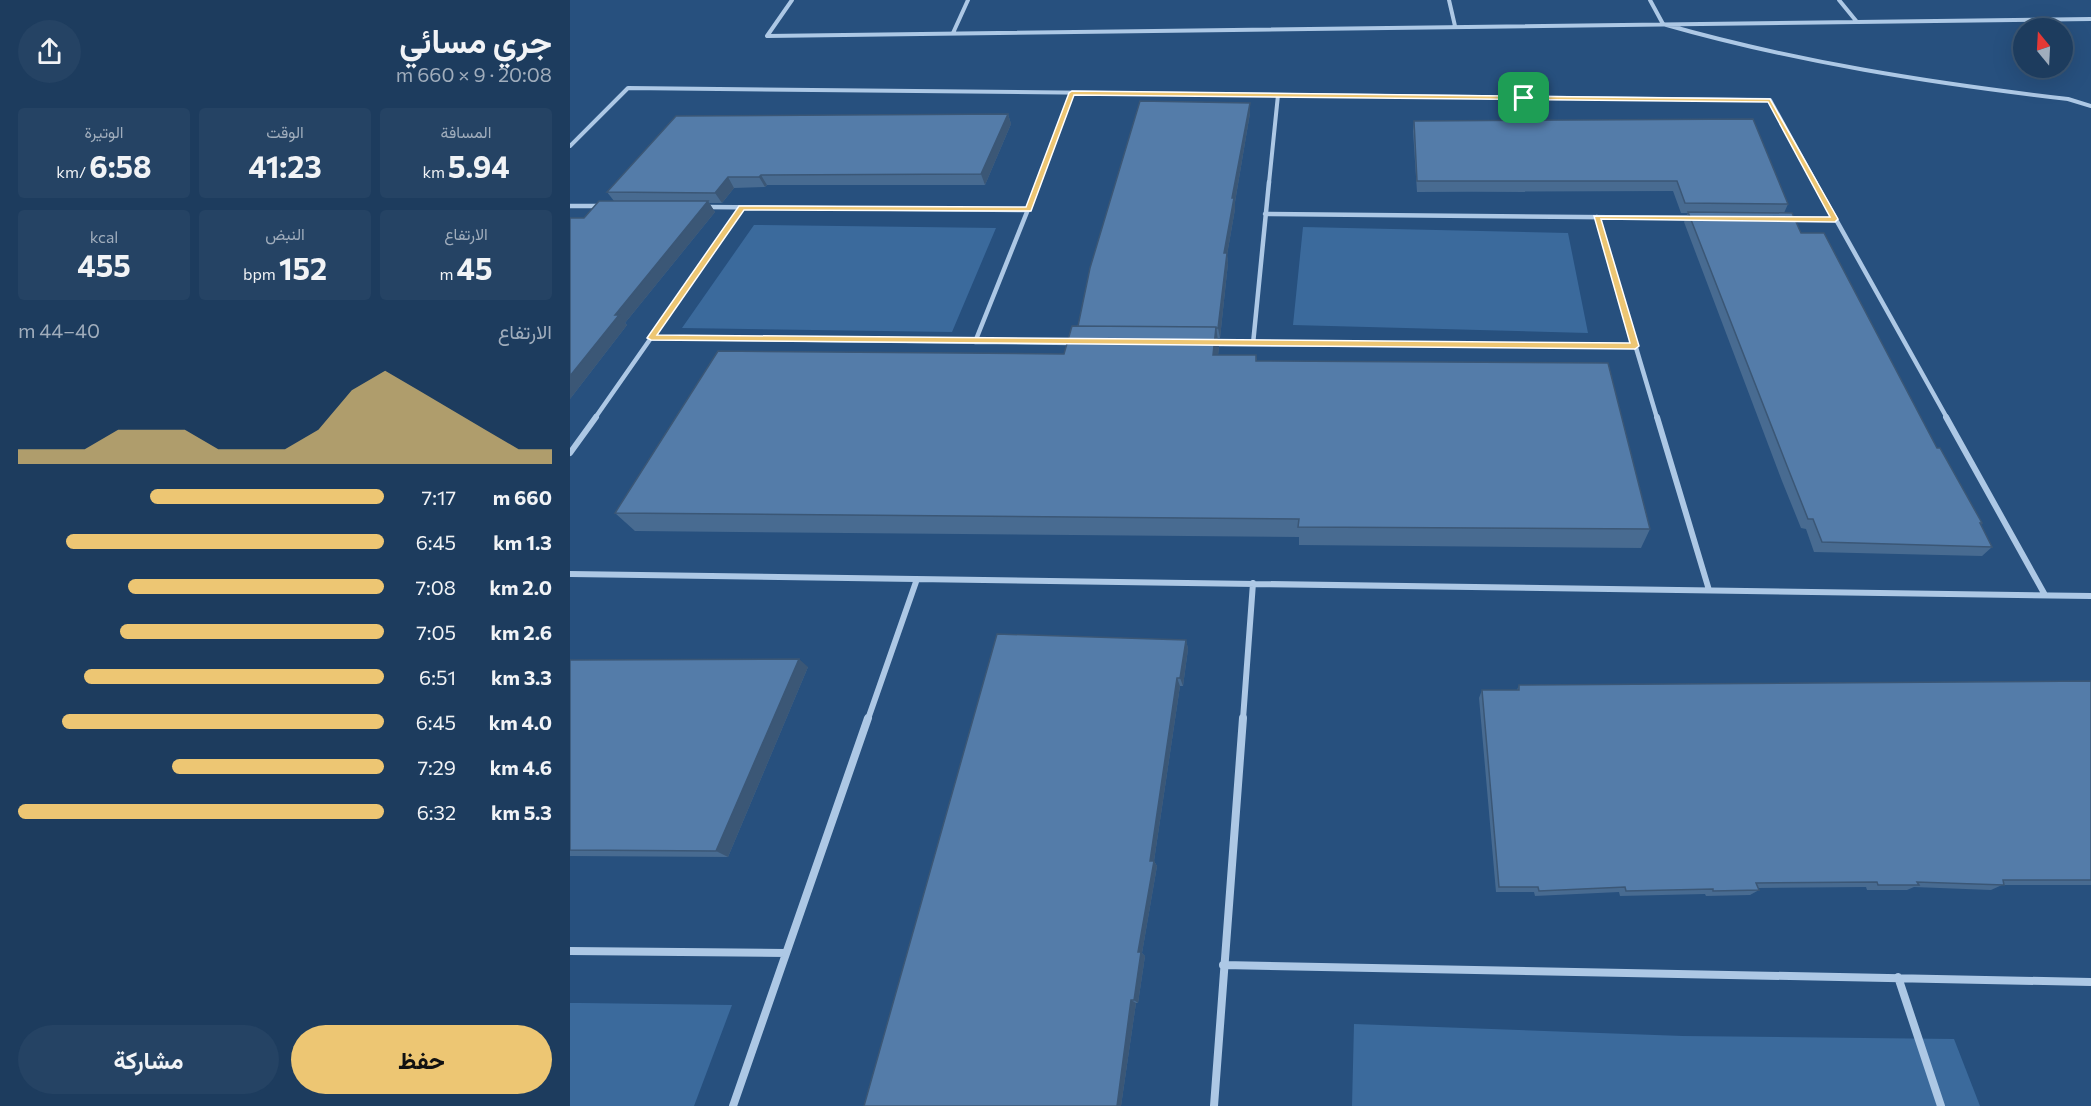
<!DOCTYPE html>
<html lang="ar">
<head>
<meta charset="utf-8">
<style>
  :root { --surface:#1d3c5e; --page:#254364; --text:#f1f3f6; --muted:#a0adbc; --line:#3b5673; --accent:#edc673 }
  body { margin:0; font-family:Commissioner,Vazirmatn,sans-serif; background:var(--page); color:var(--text); direction:rtl; height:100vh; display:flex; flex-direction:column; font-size:22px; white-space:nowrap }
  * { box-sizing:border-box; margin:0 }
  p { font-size:20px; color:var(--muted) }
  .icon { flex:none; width:33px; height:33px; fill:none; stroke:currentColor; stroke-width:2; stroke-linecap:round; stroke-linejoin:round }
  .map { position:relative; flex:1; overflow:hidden; direction:ltr }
  .panel { display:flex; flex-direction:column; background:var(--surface); width:570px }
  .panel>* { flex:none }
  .needle { width:39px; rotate:342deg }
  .buttons { position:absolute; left:1443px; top:18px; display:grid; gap:12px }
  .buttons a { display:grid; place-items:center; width:60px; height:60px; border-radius:50%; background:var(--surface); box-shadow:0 6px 24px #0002,0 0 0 2px var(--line); font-size:30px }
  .pin { position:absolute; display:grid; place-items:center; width:51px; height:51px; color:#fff; margin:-26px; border-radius:12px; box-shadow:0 3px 9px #0006 }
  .round { display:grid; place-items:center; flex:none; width:63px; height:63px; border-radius:32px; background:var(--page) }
  .overview { display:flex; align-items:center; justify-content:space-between; height:102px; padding:0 18px }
  h1 { font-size:33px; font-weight:700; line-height:45px }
  .figures { display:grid; grid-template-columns:repeat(3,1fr); gap:9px; height:102px; padding:6px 18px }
  .figures div { display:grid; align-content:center; border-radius:6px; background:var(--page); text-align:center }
  .figures b { font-size:30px; font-weight:700 }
  .figures small { font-size:16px; font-weight:400 }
  .figures p { font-size:16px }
  .chart { height:168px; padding:12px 18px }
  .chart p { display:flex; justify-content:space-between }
  .chart svg { width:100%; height:108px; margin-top:6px; fill:var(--accent); opacity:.7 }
  .button { display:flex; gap:12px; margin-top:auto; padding:12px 18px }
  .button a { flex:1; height:69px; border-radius:36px; background:var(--accent); color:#111; font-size:24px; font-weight:700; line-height:69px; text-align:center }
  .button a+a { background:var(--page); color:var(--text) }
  ul { padding:0 18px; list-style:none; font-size:20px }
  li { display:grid; grid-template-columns:96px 72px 1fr; align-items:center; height:45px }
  li i { height:15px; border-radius:8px; background:var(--accent) }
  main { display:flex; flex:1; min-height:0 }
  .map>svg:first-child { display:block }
</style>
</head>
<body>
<main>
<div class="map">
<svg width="1521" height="1106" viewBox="0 0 1521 1106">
  <rect width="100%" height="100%" fill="#27507e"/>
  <!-- green -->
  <path fill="#3b6a9c" d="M 184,225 L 426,228 L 382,332 L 112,328 Z
    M 733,227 L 998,233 L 1018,333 L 723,325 Z
    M 0,1003 L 11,1003 L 162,1005 L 124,1106 L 0,1106 Z
    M 784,1024 L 1113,1036 L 1384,1039 L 1410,1106 L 782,1106 Z"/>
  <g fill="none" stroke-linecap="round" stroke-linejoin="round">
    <!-- minor-far3 -->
    <path stroke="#adc8e5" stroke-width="4" d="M 879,0 L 885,26
      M 1080,0 L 1093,24 C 1226,62 1361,83 1498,99 L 1521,106
      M 1269,0 L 1287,22
      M 383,33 L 398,0
      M 197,36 L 1521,19
      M 197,36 L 222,0
      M 0,146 L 58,88 L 1200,100 L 1246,183
      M 469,183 L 502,93
      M 699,183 L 708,95"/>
    <!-- minor-far2 -->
    <path stroke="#adc8e5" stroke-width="4.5" d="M 1245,182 L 1377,418
      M 0,206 L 32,206
      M 136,207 L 459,210
      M 695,214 L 1123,218
      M 1027,217 L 1087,418
      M 1218,219 L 1265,219
      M 81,338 L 504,343
      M 405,342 L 469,182
      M 643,344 L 1065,346
      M 683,344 L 699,182
      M 25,418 L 172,208"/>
    <!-- minor-far1 -->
    <path stroke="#adc8e5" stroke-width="6" d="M 1087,417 L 1139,590
      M 1376,417 L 1475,595
      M 0,453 L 26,417
      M 0,574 L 1521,596
      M 298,719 L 347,579
      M 673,719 L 683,583"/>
    <!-- minor -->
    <path stroke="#adc8e5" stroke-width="8" d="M 0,951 L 216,953
      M 653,965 L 1521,982
      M 1328,977 L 1371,1106
      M 163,1106 L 298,718
      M 644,1106 L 673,718"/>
  </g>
  <!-- wall -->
  <path fill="#486b91" d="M 680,103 L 680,113 L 665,202 L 665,209 L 657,255 L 658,263 L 650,338 L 647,338 L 649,347 L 648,355 L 686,355 L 687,361 L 1080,529 L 1071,548 L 729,545 L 729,537 L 65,531 L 45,513 L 494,354 L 508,326 Z
    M 438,114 L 441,124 L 415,185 L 197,185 L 195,187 L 164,188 L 152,203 L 139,203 L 145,212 L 55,323 L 57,325 L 0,399 L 44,201 L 37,192 Z
    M 844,121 L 1218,204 L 1214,213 L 1231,233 L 1367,448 L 1412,523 L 1411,525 L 1422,547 L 1412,556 L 1244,552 L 1236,529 L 1231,528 L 1212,481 L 1114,222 L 1118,213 L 1111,213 L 1103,191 L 847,192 L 843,131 Z
    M 427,634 L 616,640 L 618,649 L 613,686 L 610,686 L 584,861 L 587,866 L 572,953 L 575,956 L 568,1003 L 566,1003 L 551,1106 Z
    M 0,660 L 238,667 L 158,857 L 0,856 Z
    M 1521,681 L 1521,885 L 1432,885 L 1421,890 L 1344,887 L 1337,890 L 1297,890 L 1296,887 L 1188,888 L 1189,890 L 1180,895 L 1136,896 L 1135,894 L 1050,896 L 1049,892 L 965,896 L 964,892 L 926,892 L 909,698 L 912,690 L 947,690 L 949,685 Z"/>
  <!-- shaded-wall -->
  <path fill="#3b5776" d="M 680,103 L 680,113 L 665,202 L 665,209 L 657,255 L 658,263 L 650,338 L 648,328 L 654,253 L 662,198 Z
    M 438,114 L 441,124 L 415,185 L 411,174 Z
    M 191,175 L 197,185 L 195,187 L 189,177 Z
    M 158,177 L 164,188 L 152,203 L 145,193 Z
    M 138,201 L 145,212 L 55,323 L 57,325 L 0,399 L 0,376 L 45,315 Z
    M 646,327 L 649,347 L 646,375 L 643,355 Z
    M 616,640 L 618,649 L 613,686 L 610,678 Z
    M 229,659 L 238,667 L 158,857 L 146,851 Z
    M 607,678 L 610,686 L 584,861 L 587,866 L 572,953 L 575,956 L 568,1003 L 564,1000 L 568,952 L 580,861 Z
    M 561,1000 L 566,1003 L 551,1106 L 547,1106 Z"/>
  <!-- building -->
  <path fill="#547ca9" stroke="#3b5776" stroke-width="1.5" d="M 570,101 L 680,103 L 662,198 L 664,198 L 654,253 L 657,253 L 648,328 L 646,328 L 646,327 L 508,326 L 520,268 Z
    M 438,114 L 411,174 L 191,175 L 189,177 L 158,177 L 145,193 L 37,192 L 106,116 Z
    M 1183,119 L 1218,204 L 1115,203 L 1107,181 L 847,181 L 844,121 Z
    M 29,201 L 138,201 L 45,315 L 49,315 L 0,376 L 0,218 L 14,218 Z
    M 1118,212 L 1222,213 L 1231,233 L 1254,233 L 1367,448 L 1370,448 L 1412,523 L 1410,523 L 1422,547 L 1252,542 L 1243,519 L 1238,519 L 1219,471 Z
    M 502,326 L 646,327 L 643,355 L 686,355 L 686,361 L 1038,363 L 1080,529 L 728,527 L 729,519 L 45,513 L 148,351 L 494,354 Z
    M 427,634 L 616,640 L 610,678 L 607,678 L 580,861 L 584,861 L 568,952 L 571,952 L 564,1000 L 561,1000 L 547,1106 L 294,1106 Z
    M 229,659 L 146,851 L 0,850 L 0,660 Z
    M 1521,681 L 1521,880 L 1433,880 L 1434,885 L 1347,882 L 1349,885 L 1308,885 L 1307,882 L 1186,883 L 1189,890 L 1143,891 L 1143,889 L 1056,891 L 1055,887 L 969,891 L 968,887 L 929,887 L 912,690 L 949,690 L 949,685 Z"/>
  <!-- route -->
  <path fill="#edc673" stroke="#fff" stroke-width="1.5" fill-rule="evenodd" d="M 502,91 L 1200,99 L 1268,219 L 1265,222 L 1031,219 L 1069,346 L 1065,349 L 81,340 L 77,338 L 169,206 L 456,207 L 499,93 ZM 504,95 L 1198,102 L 1260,217 L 1024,216 L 1060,343 L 87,335 L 174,210 L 461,211 Z"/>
</svg>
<div class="buttons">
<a><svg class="needle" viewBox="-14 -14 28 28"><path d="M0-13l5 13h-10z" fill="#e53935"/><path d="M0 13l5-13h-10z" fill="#a0adbc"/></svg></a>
</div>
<div class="pin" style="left:954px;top:98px;background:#1e9e55"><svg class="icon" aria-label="arrive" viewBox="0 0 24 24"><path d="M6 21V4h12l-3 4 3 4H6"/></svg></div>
</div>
<section class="panel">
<div class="overview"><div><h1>جري مسائي</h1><p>20:08 · 9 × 660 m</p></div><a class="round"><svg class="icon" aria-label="share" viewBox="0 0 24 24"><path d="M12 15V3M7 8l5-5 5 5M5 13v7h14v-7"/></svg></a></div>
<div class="figures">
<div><p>المسافة</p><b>5.94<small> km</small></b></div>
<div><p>الوقت</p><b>41:23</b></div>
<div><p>الوتيرة</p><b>6:58<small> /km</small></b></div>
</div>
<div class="figures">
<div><p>الارتفاع</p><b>45<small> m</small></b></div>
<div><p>النبض</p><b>152<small> bpm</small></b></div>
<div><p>kcal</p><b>455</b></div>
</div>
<div class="chart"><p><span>الارتفاع</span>40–44 m</p>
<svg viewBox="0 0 160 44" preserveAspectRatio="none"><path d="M0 44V38L10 38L20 38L30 30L40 30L50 30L60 38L70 38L80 38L90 30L100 14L110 6L120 14L130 22L140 30L150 38L160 38V44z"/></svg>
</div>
<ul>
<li><b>660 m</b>7:17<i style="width:64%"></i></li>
<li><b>1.3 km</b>6:45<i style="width:87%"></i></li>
<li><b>2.0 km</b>7:08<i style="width:70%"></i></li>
<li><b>2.6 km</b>7:05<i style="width:72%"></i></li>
<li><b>3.3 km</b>6:51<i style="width:82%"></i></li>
<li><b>4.0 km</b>6:45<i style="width:88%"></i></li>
<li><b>4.6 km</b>7:29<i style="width:58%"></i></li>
<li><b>5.3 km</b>6:32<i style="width:100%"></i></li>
</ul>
<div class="button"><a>حفظ</a><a>مشاركة</a></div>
</section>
</main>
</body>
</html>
